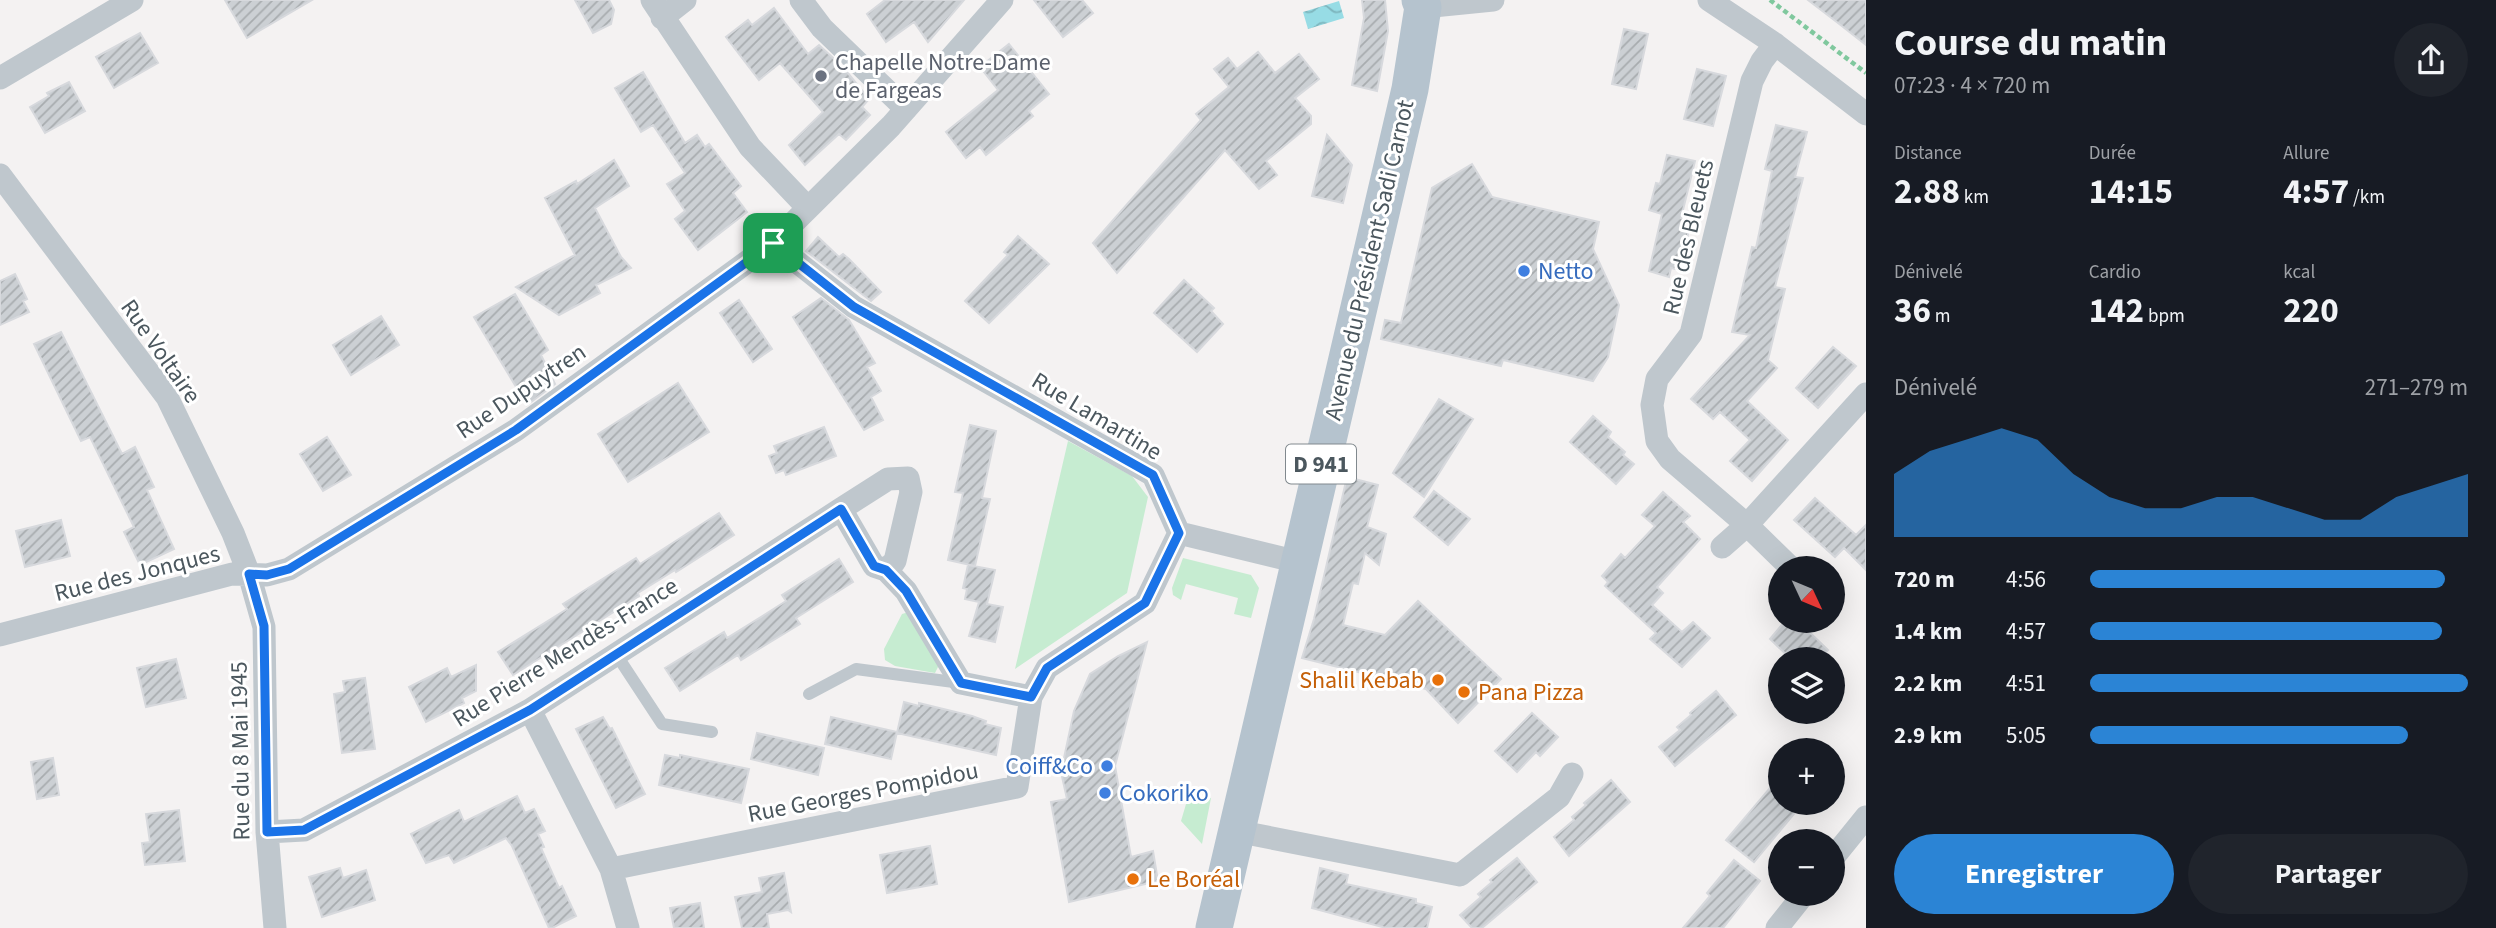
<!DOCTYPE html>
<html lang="fr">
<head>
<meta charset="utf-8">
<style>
  :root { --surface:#171b24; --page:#20242c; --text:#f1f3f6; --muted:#9ea1a6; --accent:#2b84d5 }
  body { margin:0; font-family:"Source Sans 3",sans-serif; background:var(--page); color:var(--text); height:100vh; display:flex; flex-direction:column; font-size:26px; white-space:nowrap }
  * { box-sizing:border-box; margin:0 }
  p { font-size:23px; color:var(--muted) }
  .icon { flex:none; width:38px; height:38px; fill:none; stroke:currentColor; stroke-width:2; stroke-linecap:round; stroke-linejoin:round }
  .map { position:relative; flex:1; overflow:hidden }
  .sheet { display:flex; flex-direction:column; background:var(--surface); width:630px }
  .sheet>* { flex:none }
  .needle { width:46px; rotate:134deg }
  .buttons { position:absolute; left:1768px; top:556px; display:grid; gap:14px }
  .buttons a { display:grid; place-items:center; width:77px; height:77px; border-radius:50%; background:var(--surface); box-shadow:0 7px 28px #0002; font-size:35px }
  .pin { position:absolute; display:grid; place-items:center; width:60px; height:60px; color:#fff; margin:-30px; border-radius:14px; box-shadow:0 4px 10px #0006 }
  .round { display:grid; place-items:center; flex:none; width:74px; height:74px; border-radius:37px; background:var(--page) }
  .summary { display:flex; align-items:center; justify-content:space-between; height:119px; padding:0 28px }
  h1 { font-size:38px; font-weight:700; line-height:52px }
  .stats { display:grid; grid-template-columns:repeat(3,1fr); gap:10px; height:119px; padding:7px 28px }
  .stats div { display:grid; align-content:center }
  .stats b { font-size:35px; font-weight:700 }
  .stats small { font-size:19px; font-weight:400 }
  .stats p { font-size:19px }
  .chart { height:196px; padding:14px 28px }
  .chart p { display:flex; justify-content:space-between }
  .chart svg { width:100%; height:126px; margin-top:7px; fill:var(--accent); opacity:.7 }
  .primary-button { display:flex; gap:14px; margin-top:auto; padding:14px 28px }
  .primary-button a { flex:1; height:80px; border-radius:42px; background:var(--accent); color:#fff; font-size:28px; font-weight:700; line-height:80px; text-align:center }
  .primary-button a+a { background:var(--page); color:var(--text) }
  ul { padding:0 28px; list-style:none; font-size:23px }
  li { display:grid; grid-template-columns:112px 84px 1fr; align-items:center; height:52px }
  li i { height:18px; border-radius:9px; background:var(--accent) }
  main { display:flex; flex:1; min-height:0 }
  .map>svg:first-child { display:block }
</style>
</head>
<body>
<main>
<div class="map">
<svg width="1866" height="928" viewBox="0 0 1866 928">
  <defs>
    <pattern id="water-waves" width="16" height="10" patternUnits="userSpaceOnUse" patternTransform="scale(1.75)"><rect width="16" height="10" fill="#97dce5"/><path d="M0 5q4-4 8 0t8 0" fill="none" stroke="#7db5bd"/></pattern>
    <pattern id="building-hatch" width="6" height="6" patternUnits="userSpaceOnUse" patternTransform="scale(1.75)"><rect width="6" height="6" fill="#ccd0d4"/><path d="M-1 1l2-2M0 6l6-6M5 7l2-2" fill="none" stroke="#a8acaf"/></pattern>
  </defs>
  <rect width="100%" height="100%" fill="#f4f2f2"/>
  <!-- green -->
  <path fill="#c6ecd1" d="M 1068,441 L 1132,476 L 1148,497 L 1127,593 L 1015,669 Z
    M 1183,558 L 1251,575 L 1259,588 L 1251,618 L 1234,614 L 1238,598 L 1186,584 L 1181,600 L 1173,595 L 1172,588 Z
    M 909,612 L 939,665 L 935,673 L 895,666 L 885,660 L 884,649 L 902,614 Z
    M 1189,794 L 1211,798 L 1202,844 L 1181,821 Z"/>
  <!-- water -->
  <path fill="url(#water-waves)" d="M 1339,1 L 1344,18 L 1308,29 L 1303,12 Z"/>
  <!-- building -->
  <path fill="url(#building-hatch)" stroke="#d7d9dd" stroke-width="2" d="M 225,0 L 312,0 L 247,38 Z
    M 575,0 L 609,0 L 614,10 L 611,24 L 593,33 Z
    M 885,0 L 964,0 L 928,42 L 914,22 L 886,42 L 867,14 Z
    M 1034,0 L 1082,0 L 1093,13 L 1063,37 Z
    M 1362,0 L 1385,0 L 1388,31 L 1377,91 L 1352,85 L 1364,18 Z
    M 1808,0 L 1866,0 L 1866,45 L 1838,23 Z
    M 774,8 L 808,54 L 819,45 L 843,67 L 869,99 L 862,107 L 870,115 L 846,140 L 839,134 L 805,165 L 789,145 L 823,112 L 780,63 L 759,80 L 726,37 L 748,20 L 752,25 Z
    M 1624,29 L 1648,34 L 1636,89 L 1612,84 Z
    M 140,33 L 158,63 L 114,88 L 96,57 Z
    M 1009,44 L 1049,94 L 1029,111 L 1033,116 L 986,155 L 980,147 L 966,158 L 946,132 L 998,90 L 980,67 Z
    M 1258,52 L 1275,73 L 1299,54 L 1319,79 L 1295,98 L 1311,116 L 1311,124 L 1266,161 L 1277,175 L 1259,189 L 1225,150 L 1117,273 L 1093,243 L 1201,120 L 1196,114 L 1229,87 L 1214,69 L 1228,58 L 1237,69 Z
    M 1697,69 L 1726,76 L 1713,126 L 1684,119 Z
    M 643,72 L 685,143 L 697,135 L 705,147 L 709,144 L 741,186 L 733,193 L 747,212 L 698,250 L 675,219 L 685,211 L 667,184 L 685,173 L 653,125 L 641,132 L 615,88 Z
    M 69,82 L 85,111 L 45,133 L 30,107 L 49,96 L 47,93 Z
    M 1776,125 L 1807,132 L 1795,177 L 1803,178 L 1775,287 L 1785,289 L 1768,360 L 1777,368 L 1747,401 L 1788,440 L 1752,481 L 1730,461 L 1750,440 L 1720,412 L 1713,419 L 1691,399 L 1750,335 L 1732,332 L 1752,247 L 1756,248 L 1772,171 L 1765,169 Z
    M 1327,135 L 1352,165 L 1343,203 L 1312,196 Z
    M 1667,155 L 1695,161 L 1681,218 L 1691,221 L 1680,270 L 1671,268 L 1669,277 L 1649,271 L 1662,214 L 1649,210 L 1656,183 L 1660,184 Z
    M 614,160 L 629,186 L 595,208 L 621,257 L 631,268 L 596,285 L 600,293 L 559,315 L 516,287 L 575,255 L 545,198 L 576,181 L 577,184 Z
    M 1472,164 L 1492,197 L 1599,222 L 1593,249 L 1619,305 L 1608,357 L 1593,381 L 1503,360 L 1501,366 L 1381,339 L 1385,320 L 1401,323 L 1432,188 Z
    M 1018,236 L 1049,264 L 989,323 L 965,301 L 1008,255 L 1004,252 Z
    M 818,237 L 839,257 L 843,254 L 849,259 L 881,292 L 871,301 L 806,251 Z
    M 15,274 L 27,299 L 23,301 L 29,312 L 0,325 L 0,281 Z
    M 1184,280 L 1214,308 L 1211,311 L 1223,324 L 1197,352 L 1154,313 Z
    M 515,294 L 548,350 L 541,355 L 555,384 L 527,405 L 474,317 Z
    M 821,298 L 849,320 L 875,363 L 867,367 L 881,391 L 871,397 L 883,420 L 864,430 L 793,317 Z
    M 739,300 L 772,349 L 753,362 L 720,313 Z
    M 381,316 L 399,345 L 351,375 L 333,345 Z
    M 61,332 L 122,454 L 135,447 L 154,487 L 147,490 L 174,549 L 140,565 L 124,532 L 134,527 L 90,437 L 81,441 L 34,344 Z
    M 1833,347 L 1856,366 L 1818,408 L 1796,388 Z
    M 678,383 L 709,432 L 628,482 L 598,434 Z
    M 1439,399 L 1473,419 L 1424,497 L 1393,473 Z
    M 1593,416 L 1611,432 L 1608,437 L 1625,452 L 1623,455 L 1634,464 L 1616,484 L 1570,442 Z
    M 970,425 L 996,431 L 982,498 L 990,499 L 975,566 L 948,560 L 963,493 L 955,492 Z
    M 824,427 L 836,456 L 786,475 L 784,470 L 776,473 L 769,456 L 777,453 L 774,446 Z
    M 327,437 L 351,475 L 323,491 L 300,454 Z
    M 1347,477 L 1378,485 L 1367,527 L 1386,534 L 1379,565 L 1365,553 L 1358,584 L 1353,583 L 1343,625 L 1385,635 L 1418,601 L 1501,679 L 1458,723 L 1426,689 L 1302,658 L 1314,619 Z
    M 1434,491 L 1470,519 L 1448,545 L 1414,517 Z
    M 1663,492 L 1690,516 L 1683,522 L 1700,539 L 1657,587 L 1663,593 L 1652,605 L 1682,632 L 1693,622 L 1710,638 L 1682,667 L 1650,639 L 1656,633 L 1605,586 L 1608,582 L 1602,576 L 1621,554 L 1625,558 L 1655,526 L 1642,515 Z
    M 1815,498 L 1856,535 L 1866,525 L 1866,570 L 1844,548 L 1835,557 L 1794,520 Z
    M 719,513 L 734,535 L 676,572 L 675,570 L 638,593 L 639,596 L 513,675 L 498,652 L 567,609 L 563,604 L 596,583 L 636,558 L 640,564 Z
    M 61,520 L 70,556 L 25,567 L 16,531 Z
    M 839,559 L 853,582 L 796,618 L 800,624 L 777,638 L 741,660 L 738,655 L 680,691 L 665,668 L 724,632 L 727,638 L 764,615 L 786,601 L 782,595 Z
    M 968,565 L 995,570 L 987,604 L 1003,607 L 995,642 L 969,636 L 979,602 L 965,599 L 967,589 L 963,588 Z
    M 1785,621 L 1798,621 L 1828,650 L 1819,660 L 1792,660 L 1770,639 Z
    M 1147,642 L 1115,766 L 1131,857 L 1153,851 L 1158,881 L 1069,902 L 1051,802 L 1067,799 L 1061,772 L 1074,711 L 1090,674 L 1118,656 Z
    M 176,659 L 186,698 L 146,707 L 137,668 Z
    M 476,665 L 476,691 L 462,698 L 464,703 L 426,722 L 409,687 L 447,668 L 451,677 Z
    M 365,678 L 375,749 L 342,753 L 334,694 L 345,692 L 343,681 Z
    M 1716,691 L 1736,715 L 1675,766 L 1659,747 L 1680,730 L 1677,727 L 1691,715 L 1690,713 Z
    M 904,702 L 919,706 L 919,703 L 972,716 L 986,721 L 985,724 L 1001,728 L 996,755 L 897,733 Z
    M 1532,713 L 1558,737 L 1540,756 L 1536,752 L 1517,772 L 1495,751 Z
    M 603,717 L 610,729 L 612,728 L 645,794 L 616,808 L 576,729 Z
    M 831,717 L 897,732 L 891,759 L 825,744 Z
    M 757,733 L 824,748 L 818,775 L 751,759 Z
    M 665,755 L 680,758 L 680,755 L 749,769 L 741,803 L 659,785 Z
    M 53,758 L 59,795 L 37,799 L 31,762 Z
    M 1780,776 L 1780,803 L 1803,803 L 1754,862 L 1726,840 Z
    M 1611,780 L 1630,802 L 1569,856 L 1554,837 L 1574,820 L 1572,817 L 1586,805 L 1584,803 Z
    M 517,796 L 525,813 L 534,809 L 545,831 L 538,834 L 544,847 L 541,848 L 559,888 L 562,886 L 576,916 L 552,928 L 549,928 L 512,846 L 506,838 L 454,863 L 449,855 L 426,863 L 411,834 L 459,810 L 464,822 Z
    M 179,810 L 185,861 L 145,865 L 142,843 L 150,842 L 146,814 Z
    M 930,846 L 937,884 L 887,893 L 880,855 Z
    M 1517,858 L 1537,882 L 1482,928 L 1472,928 L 1460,915 L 1481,897 L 1478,894 L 1492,882 L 1490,880 Z
    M 1734,860 L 1760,881 L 1723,928 L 1683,928 L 1710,896 L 1707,893 Z
    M 340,868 L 343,878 L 366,870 L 375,900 L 322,917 L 309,877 Z
    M 1320,868 L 1348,875 L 1346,884 L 1416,899 L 1416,903 L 1432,907 L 1427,928 L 1386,928 L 1312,908 Z
    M 784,873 L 791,912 L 788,910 L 767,914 L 769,928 L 742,928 L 735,897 L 762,892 L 759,878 Z
    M 700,903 L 704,928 L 674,928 L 670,908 Z"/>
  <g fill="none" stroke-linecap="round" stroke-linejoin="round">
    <!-- path -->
    <path stroke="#80c89e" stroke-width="4.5" stroke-dasharray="5 3.5" stroke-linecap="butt" d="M 1770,0 L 1866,73"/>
    <!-- lane -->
    <path stroke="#bfc7cd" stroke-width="12" d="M 616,654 L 662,724 L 712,732
      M 809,694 L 856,669 L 961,683"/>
    <!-- street -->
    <path stroke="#bfc7cd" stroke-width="23" d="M 652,0 L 750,147 L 808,208
      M 801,0 L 822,28 L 906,109
      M 1709,0 L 1775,44 L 1866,114
      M 1423,7 L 1493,0
      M 662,18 L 685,0
      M 1775,44 L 1762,61 L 1752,81 L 1691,334 L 1657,379 L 1652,405 L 1657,441 L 1670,459 L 1747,525 L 1866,394
      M 0,78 L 132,0
      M 0,175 L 167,397 L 233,533 L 249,574 L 264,627 L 267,832 L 275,928
      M 773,243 L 854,307 L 1153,475 L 1179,533 L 1298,562
      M 1722,547 L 1747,525 L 1792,569
      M 886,570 L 906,591 L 961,683 L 1031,697
      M 0,635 L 232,574 L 267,575 L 289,569 L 516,430 L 773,243 L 891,126 L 1002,0
      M 530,710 L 611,869 L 628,928
      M 1236,831 L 1460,875 L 1559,797 L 1572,774
      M 267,832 L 304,830 L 530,710 L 841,509 L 888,479 L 908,478 L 911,492 L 895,561 L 886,570 L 874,566 L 841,509
      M 1832,859 L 1866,817
      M 611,869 L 1017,787 L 1031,697 L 1047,668 L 1145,603 L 1179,533
      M 1777,928 L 1804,894"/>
    <!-- primary -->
    <path stroke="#b5c3ce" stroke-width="37" d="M 1214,928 L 1410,89 L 1423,7 L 1420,0"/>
  </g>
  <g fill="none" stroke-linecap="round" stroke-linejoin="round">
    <defs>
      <path id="route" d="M 773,243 L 854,307 L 1153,475 L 1179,533 L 1145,603 L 1047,668 L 1031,697 L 961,683 L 906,591 L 886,570 L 874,566 L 841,509 L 530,710 L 304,830 L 267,832 L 264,626 L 249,574 L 267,575 L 289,569 L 516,430 Z"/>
    </defs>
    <!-- route casing -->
    <use href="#route" stroke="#fff" stroke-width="14"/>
    <!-- route -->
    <use href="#route" stroke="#1a73e8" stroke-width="9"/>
  </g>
  <!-- markers -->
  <circle fill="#6b7280" stroke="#fff" stroke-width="2.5" cx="821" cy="76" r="7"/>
  <g fill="#3f7fe0" stroke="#fff" stroke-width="2.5">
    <circle cx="1524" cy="271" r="7"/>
    <circle cx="1107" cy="766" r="7"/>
    <circle cx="1105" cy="793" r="7"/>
  </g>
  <g fill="#e8710a" stroke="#fff" stroke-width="2.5">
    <circle cx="1438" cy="680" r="7"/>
    <circle cx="1464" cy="692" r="7"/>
    <circle cx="1133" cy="879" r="7"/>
  </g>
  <g text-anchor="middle" stroke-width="6" stroke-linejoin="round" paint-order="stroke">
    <!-- shield labels -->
    <rect fill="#fff" stroke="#81898e" stroke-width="2" x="1286" y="444.5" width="70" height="39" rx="5"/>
    <g font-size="23" font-weight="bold" fill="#4b575e">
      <text x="1321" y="472">D 941</text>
    </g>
    <!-- worship labels -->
    <g font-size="24" fill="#5b616d" stroke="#fff" text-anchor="start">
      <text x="835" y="70">Chapelle Notre-Dame<tspan x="835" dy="28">de Fargeas</tspan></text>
    </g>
    <!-- street labels -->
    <g font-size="24" fill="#4b575e" stroke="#fff">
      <text transform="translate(1688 237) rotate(-77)" y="8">Rue des Bleuets</text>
      <text transform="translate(1369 260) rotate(-77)" y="8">Avenue du Président Sadi Carnot</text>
      <text transform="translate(161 351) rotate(55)" y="8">Rue Voltaire</text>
      <text transform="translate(521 391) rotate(-34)" y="8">Rue Dupuytren</text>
      <text transform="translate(1097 416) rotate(31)" y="8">Rue Lamartine</text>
      <text transform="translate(137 573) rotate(-14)" y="8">Rue des Jonques</text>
      <text transform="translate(565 652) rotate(-32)" y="8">Rue Pierre Mendès-France</text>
      <text transform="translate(240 751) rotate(-91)" y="8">Rue du 8 Mai 1945</text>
      <text transform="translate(863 792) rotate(-11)" y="8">Rue Georges Pompidou</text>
    </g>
    <!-- shop labels -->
    <g font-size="24" fill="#366cbe" stroke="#fff" text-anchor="start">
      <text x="1538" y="279">Netto</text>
      <text x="1093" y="774" text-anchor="end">Coiff&amp;Co</text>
      <text x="1119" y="801">Cokoriko</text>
    </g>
    <!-- food labels -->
    <g font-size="24" fill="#c56008" stroke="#fff" text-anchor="start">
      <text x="1424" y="688" text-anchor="end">Shalil Kebab</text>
      <text x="1478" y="700">Pana Pizza</text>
      <text x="1147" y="887">Le Boréal</text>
    </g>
  </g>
</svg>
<div class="buttons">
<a><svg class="needle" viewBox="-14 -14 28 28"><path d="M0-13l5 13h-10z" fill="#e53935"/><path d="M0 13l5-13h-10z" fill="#9ea1a6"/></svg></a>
<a><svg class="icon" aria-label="layers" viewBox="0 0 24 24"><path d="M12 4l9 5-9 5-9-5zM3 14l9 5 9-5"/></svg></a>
<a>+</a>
<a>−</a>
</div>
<div class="pin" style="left:773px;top:243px;background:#1e9e55"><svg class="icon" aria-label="arrive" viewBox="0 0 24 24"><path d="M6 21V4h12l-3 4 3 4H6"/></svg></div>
</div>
<section class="sheet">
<div class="summary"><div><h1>Course du matin</h1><p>07:23 · 4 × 720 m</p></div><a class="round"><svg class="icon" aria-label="share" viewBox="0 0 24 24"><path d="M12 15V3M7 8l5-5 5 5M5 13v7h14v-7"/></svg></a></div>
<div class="stats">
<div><p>Distance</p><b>2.88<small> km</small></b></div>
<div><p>Durée</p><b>14:15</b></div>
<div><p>Allure</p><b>4:57<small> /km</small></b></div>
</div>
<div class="stats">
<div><p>Dénivelé</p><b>36<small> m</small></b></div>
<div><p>Cardio</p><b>142<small> bpm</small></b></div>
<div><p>kcal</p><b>220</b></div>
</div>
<div class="chart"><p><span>Dénivelé</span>271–279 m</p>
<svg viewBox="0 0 160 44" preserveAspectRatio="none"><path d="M0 44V22L10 14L20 10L30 6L40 10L50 22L60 30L70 34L80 34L90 30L100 30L110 34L120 38L130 38L140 30L150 26L160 22V44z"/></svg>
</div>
<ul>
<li><b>720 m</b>4:56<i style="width:94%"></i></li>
<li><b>1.4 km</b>4:57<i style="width:93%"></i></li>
<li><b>2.2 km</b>4:51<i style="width:100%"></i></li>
<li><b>2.9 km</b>5:05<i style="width:84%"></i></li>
</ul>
<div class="primary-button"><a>Enregistrer</a><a>Partager</a></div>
</section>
</main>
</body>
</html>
